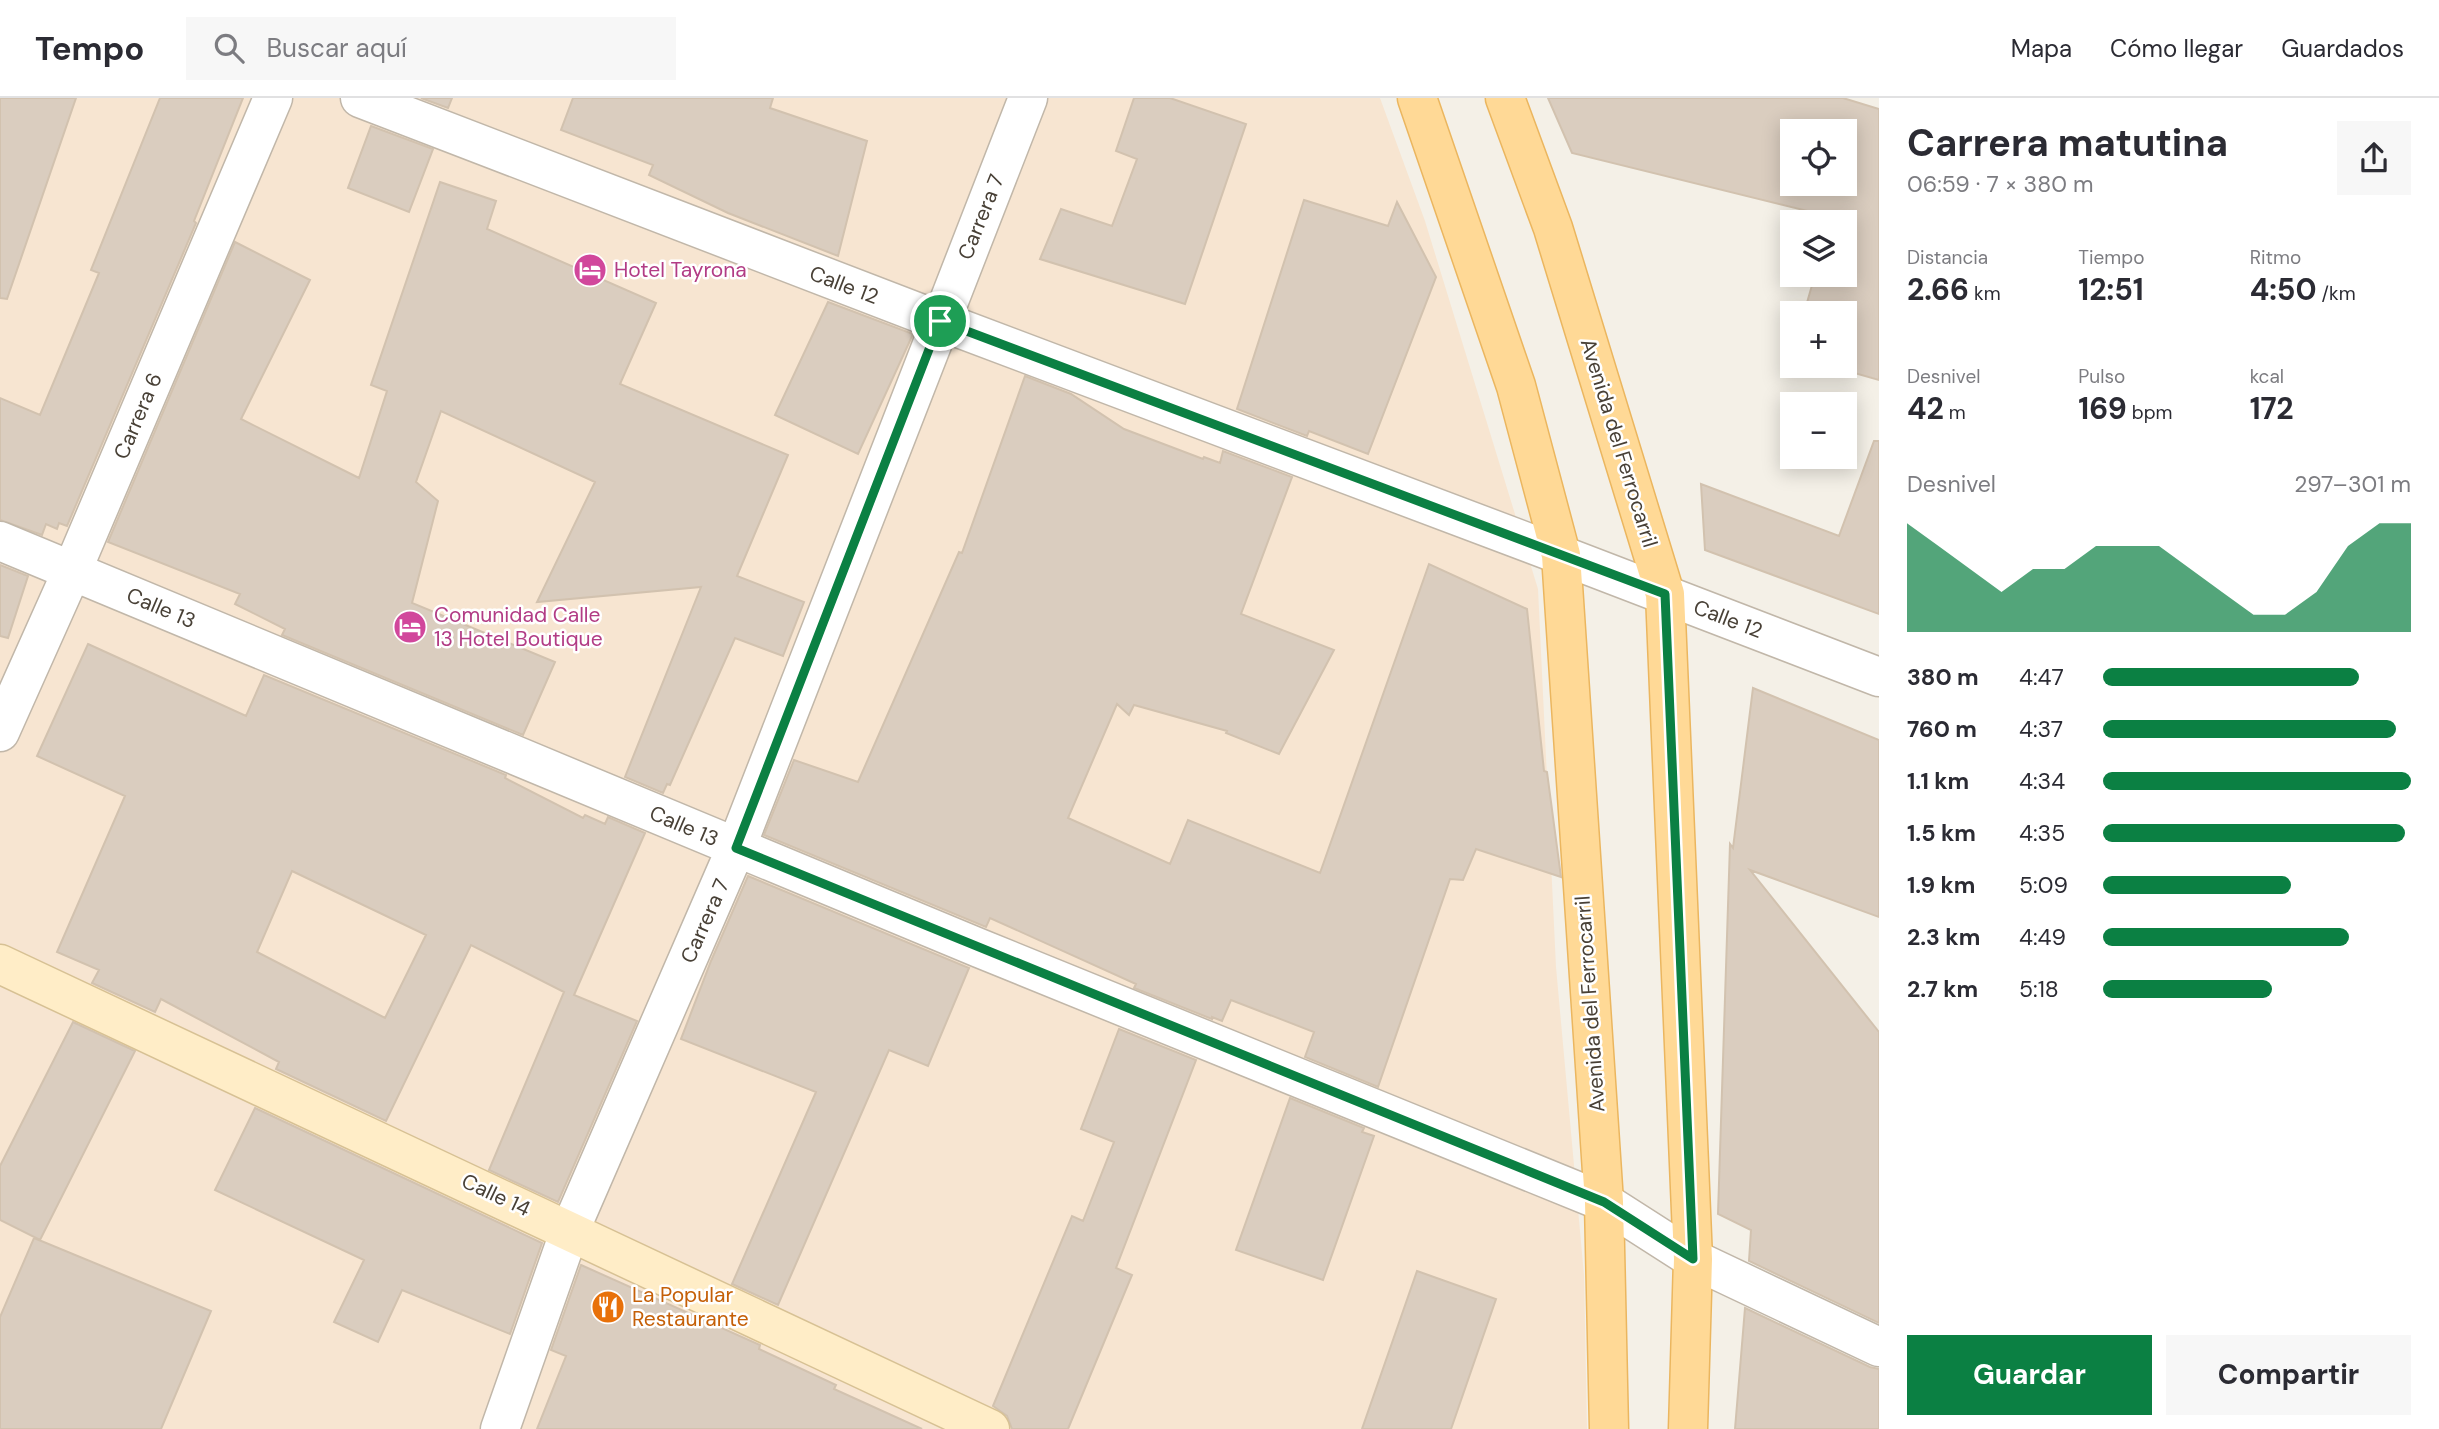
<!DOCTYPE html>
<html lang="es">
<head>
<meta charset="utf-8">
<style>
  :root { --surface:#fff; --page:#f7f7f7; --text:#2b2b33; --muted:#7c7c81; --line:#e1e1e2; --accent:#0b8043 }
  body { margin:0; font-family:"DM Sans",sans-serif; background:var(--page); color:var(--text); height:100vh; display:flex; flex-direction:column; font-size:26px; white-space:nowrap }
  * { box-sizing:border-box; margin:0 }
  p { font-size:23px; color:var(--muted) }
  .icon { flex:none; width:38px; height:38px; fill:none; stroke:currentColor; stroke-width:2; stroke-linecap:round; stroke-linejoin:round }
  .map { position:relative; flex:1; overflow:hidden }
  .drawer { display:flex; flex-direction:column; background:var(--surface); width:560px }
  .drawer>* { flex:none }
  .buttons { position:absolute; left:1780px; top:21px; display:grid; gap:14px }
  .buttons a { display:grid; place-items:center; width:77px; height:77px; border-radius:0px; background:var(--surface); box-shadow:0 4px 18px #0003; font-size:35px }
  .pin { position:absolute; display:grid; place-items:center; width:60px; height:60px; color:#fff; margin:-30px; border:4px solid #fff; border-radius:50%; box-shadow:0 2px 7px #0007 }
  .round { display:grid; place-items:center; flex:none; width:74px; height:74px; border-radius:0px; background:var(--page) }
  .overview { display:flex; align-items:center; justify-content:space-between; height:119px; padding:0 28px }
  h1 { font-size:38px; font-weight:700; line-height:52px }
  .figures { display:grid; grid-template-columns:repeat(3,1fr); gap:10px; height:119px; padding:7px 28px }
  .figures div { display:grid; align-content:center }
  .figures b { font-size:30px; font-weight:700 }
  .figures small { font-size:19px; font-weight:400 }
  .figures p { font-size:19px }
  .chart { height:196px; padding:14px 28px }
  .chart p { display:flex; justify-content:space-between }
  .chart svg { width:100%; height:126px; margin-top:7px; fill:var(--accent); opacity:.7 }
  .button { display:flex; gap:14px; margin-top:auto; padding:14px 28px }
  .button a { flex:1; height:80px; border-radius:0px; background:var(--accent); color:#fff; font-size:28px; font-weight:700; line-height:80px; text-align:center }
  .button a+a { background:var(--page); color:var(--text) }
  ul { padding:0 28px; list-style:none; font-size:23px }
  li { display:grid; grid-template-columns:112px 84px 1fr; align-items:center; height:52px }
  li i { height:18px; border-radius:9px; background:var(--accent) }
  header { display:flex; align-items:center; gap:42px; box-sizing:border-box; height:98px; padding:0 35px; background:var(--surface); border-bottom:2px solid var(--line) }
  header strong { font-size:33px }
  nav { display:flex; gap:38px; margin-inline-start:auto; font-size:24px }
  .search { width:490px; height:63px; background:var(--page); display:flex; align-items:center; gap:18px; box-sizing:border-box; padding:0 24px; border-radius:0px; color:var(--muted); font-size:26px }
  main { display:flex; flex:1; min-height:0 }
  .map>svg:first-child { display:block }
</style>
</head>
<body>
<header>
<strong>Tempo</strong>
<div class="search"><svg class="icon" aria-label="search" viewBox="0 0 24 24"><circle cx="10" cy="10" r="6"/><path d="M15 15l6 6"/></svg>Buscar aquí</div>
<nav><a>Mapa</a><a>Cómo llegar</a><a>Guardados</a></nav>
</header>
<main>
<div class="map">
<svg width="1879" height="1331" viewBox="0 0 1879 1331">
  <rect width="100%" height="100%" fill="#f4f0e7"/>
  <!-- commercial -->
  <path fill="#f7e5d1" d="M 0,0 L 1380,0 L 1425,123 L 1538,491 L 1556,869 L 1584,1177 L 1587,1331 L 0,1331 Z"/>
  <!-- building -->
  <path fill="#dacdbf" stroke="#d2c2af" stroke-width="2" fill-rule="evenodd" d="M 0,0 L 76,0 L 7,201 L 0,200 Z
    M 160,0 L 243,0 L 194,123 L 196,125 L 67,428 L 59,425 L 57,431 L 46,426 L 42,437 L 0,422 L 0,300 L 40,317 L 99,175 L 91,172 Z
    M 421,0 L 452,0 L 448,10 Z
    M 573,0 L 773,0 L 770,10 L 867,43 L 838,158 L 728,115 L 649,77 L 653,67 L 561,32 Z
    M 1134,0 L 1170,0 L 1246,26 L 1185,206 L 1040,161 L 1061,111 L 1112,128 L 1137,61 L 1116,53 Z
    M 1548,0 L 1843,0 L 1879,11 L 1879,282 L 1830,268 L 1844,268 L 1844,215 L 1804,215 L 1815,177 L 1844,177 L 1844,124 L 1830,124 L 1832,119 L 1572,55 ZM 1792,33 L 1844,33 L 1844,86 L 1792,86 Z
    M 371,28 L 433,51 L 409,114 L 348,90 Z
    M 440,84 L 496,103 L 487,131 L 656,205 L 620,286 L 788,357 L 737,478 L 804,504 L 783,558 L 735,540 L 670,687 L 667,686 L 663,695 L 625,679 L 701,489 L 537,504 L 595,384 L 441,313 L 416,384 L 438,403 L 412,505 L 555,564 L 523,637 L 282,537 L 285,531 L 235,506 L 240,496 L 108,444 L 235,144 L 310,182 L 241,321 L 359,380 L 387,293 L 371,287 Z
    M 1304,102 L 1388,128 L 1397,104 L 1436,179 L 1368,356 L 1309,333 L 1307,338 L 1237,311 Z
    M 828,204 L 913,236 L 858,356 L 775,317 Z
    M 1025,278 L 1071,296 L 1124,331 L 1203,361 L 1204,359 L 1220,365 L 1223,353 L 1292,379 L 1241,516 L 1334,552 L 1279,656 L 1226,635 L 1227,633 L 1134,607 L 1129,617 L 1117,606 L 1068,720 L 1170,766 L 1188,722 L 1320,775 L 1429,466 L 1527,511 L 1544,673 L 1547,674 L 1561,779 L 1476,751 L 1463,782 L 1450,781 L 1378,989 L 1305,959 L 1314,934 L 1231,902 L 1222,923 L 1212,919 L 1212,921 L 1134,890 L 1136,886 L 990,820 L 986,829 L 764,737 L 794,662 L 858,684 L 959,454 L 962,455 Z
    M 1874,343 L 1879,343 L 1879,516 L 1705,452 L 1701,386 L 1839,438 Z
    M 0,467 L 28,478 L 8,540 L 0,538 Z
    M 88,546 L 246,618 L 264,577 L 506,677 L 505,680 L 583,720 L 585,717 L 605,726 L 608,719 L 645,735 L 574,897 L 637,923 L 558,1104 L 489,1072 L 564,894 L 471,847 L 386,1023 L 276,971 L 279,964 L 161,901 L 155,914 L 92,885 L 99,872 L 57,854 L 125,698 L 37,658 ZM 292,773 L 426,837 L 385,920 L 257,854 Z
    M 1753,590 L 1879,642 L 1879,819 L 1750,772 L 1879,934 L 1879,1225 L 1749,1163 L 1751,1132 L 1718,1116 L 1730,746 L 1733,750 Z
    M 748,778 L 969,870 L 928,968 L 889,952 L 778,1207 L 732,1186 L 816,994 L 681,941 L 711,863 Z
    M 73,924 L 135,953 L 40,1142 L 0,1122 L 0,1068 Z
    M 1119,931 L 1196,962 L 1116,1170 L 1132,1177 L 1068,1331 L 1012,1331 L 1007,1318 L 993,1308 L 1072,1118 L 1083,1123 L 1114,1044 L 1081,1031 Z
    M 1290,1000 L 1364,1030 L 1362,1034 L 1374,1038 L 1323,1182 L 1236,1152 Z
    M 255,1010 L 542,1145 L 510,1236 L 402,1192 L 378,1244 L 334,1224 L 364,1162 L 215,1092 Z
    M 34,1140 L 211,1213 L 161,1331 L 0,1331 L 0,1219 Z
    M 581,1167 L 760,1247 L 759,1251 L 836,1287 L 834,1291 L 922,1331 L 537,1331 L 566,1258 L 551,1252 Z
    M 1417,1173 L 1496,1201 L 1451,1331 L 1362,1331 Z
    M 1745,1210 L 1870,1269 L 1879,1271 L 1879,1331 L 1735,1331 Z"/>
  <g fill="none" stroke-linecap="round" stroke-linejoin="round">
    <defs>
      <path id="street" d="M 360,0 L 940,223 L 1561,457 L 1879,579
        M 0,443 L 979,850 L 1604,1104 L 1693,1161 L 1879,1249
        M 0,634 L 72,473 L 273,0
        M 500,1331 L 570,1132 L 736,750 L 1028,0"/>
      <path id="secondary" d="M 0,866 L 990,1331"/>
      <path id="primary" d="M 1417,0 L 1516,288 L 1561,457 L 1604,1104 L 1609,1331
        M 1505,0 L 1553,130 L 1665,496 L 1693,1161 L 1688,1331"/>
    </defs>
    <!-- street casing -->
    <use href="#street" stroke="#c1b7a9" stroke-width="41"/>
    <!-- secondary casing -->
    <use href="#secondary" stroke="#d7c194" stroke-width="41"/>
    <!-- primary casing -->
    <use href="#primary" stroke="#ebb65f" stroke-width="41"/>
    <!-- street -->
    <use href="#street" stroke="#fff" stroke-width="38"/>
    <!-- secondary -->
    <use href="#secondary" stroke="#ffedc7" stroke-width="38"/>
    <!-- primary -->
    <use href="#primary" stroke="#ffd996" stroke-width="38"/>
  </g>
  <g fill="none" stroke-linecap="round" stroke-linejoin="round">
    <defs>
      <path id="route" d="M 940,223 L 1665,496 L 1693,1161 L 1604,1104 L 736,750 Z"/>
    </defs>
    <!-- route casing -->
    <use href="#route" stroke="#fff" stroke-width="14"/>
    <!-- route -->
    <use href="#route" stroke="#0b8043" stroke-width="9"/>
  </g>
  <!-- icons -->
  <defs>
    <symbol id="hotel-disc" viewBox="-11 -11 22 22"><circle r="9.5" fill="#d1479c" stroke="#fff"/><path d="M-6-4.5h1.5V1H6V5H4.5V3h-9V5H-6ZM-4 0a1.8 1.8 0 1 1 3.6 0ZM.5 0V-2.5h3Q6-2.5 6 0Z" fill="#fff"/></symbol>
    <symbol id="restaurant-disc" viewBox="-11 -11 22 22"><circle r="9.5" fill="#e8710a" stroke="#fff"/><path d="M-5-6h1v4h1v-4h1v4h1v-4h1v5L-1.5 .5V6h-2V.5L-5-1ZM5-6V6H3V1.5H1.5Q1.5-4 5-6Z" fill="#fff"/></symbol>
  </defs>
  <g fill-rule="evenodd">
    <use href="#hotel-disc" x="571" y="153" width="38" height="38"/>
    <use href="#hotel-disc" x="391" y="510" width="38" height="38"/>
    <use href="#restaurant-disc" x="589" y="1190" width="38" height="38"/>
  </g>
  <g text-anchor="middle" stroke-width="5" stroke-linejoin="round" paint-order="stroke">
    <!-- street labels -->
    <g font-size="21" fill="#484036" stroke="#fff">
      <text transform="translate(981 119) rotate(-68)" y="7">Carrera 7</text>
      <text transform="translate(844 187) rotate(21)" y="7">Calle 12</text>
      <text transform="translate(138 318) rotate(-67)" y="7">Carrera 6</text>
      <text transform="translate(1619 345) rotate(73)" y="7">Avenida del Ferrocarril</text>
      <text transform="translate(161 510) rotate(23)" y="7">Calle 13</text>
      <text transform="translate(1728 521) rotate(21)" y="7">Calle 12</text>
      <text transform="translate(684 728) rotate(23)" y="7">Calle 13</text>
      <text transform="translate(705 823) rotate(-66)" y="7">Carrera 7</text>
      <text transform="translate(1590 906) rotate(-94)" y="7">Avenida del Ferrocarril</text>
      <text transform="translate(496 1097) rotate(25)" y="7">Calle 14</text>
    </g>
    <!-- hotel labels -->
    <g font-size="21" fill="#b23c85" stroke="#fff" text-anchor="start">
      <text x="614" y="179">Hotel Tayrona</text>
      <text x="434" y="524">Comunidad Calle<tspan x="434" dy="24">13 Hotel Boutique</tspan></text>
    </g>
    <!-- food labels -->
    <g font-size="21" fill="#c56008" stroke="#fff" text-anchor="start">
      <text x="632" y="1204">La Popular<tspan x="632" dy="24">Restaurante</tspan></text>
    </g>
  </g>
</svg>
<div class="buttons">
<a><svg class="icon" aria-label="locate" viewBox="0 0 24 24"><circle cx="12" cy="12" r="6"/><path d="M12 2v4M12 18v4M2 12h4M18 12h4"/></svg></a>
<a><svg class="icon" aria-label="layers" viewBox="0 0 24 24"><path d="M12 4l9 5-9 5-9-5zM3 14l9 5 9-5"/></svg></a>
<a>+</a>
<a>−</a>
</div>
<div class="pin" style="left:940px;top:223px;background:#1e9e55"><svg class="icon" aria-label="arrive" viewBox="0 0 24 24"><path d="M6 21V4h12l-3 4 3 4H6"/></svg></div>
</div>
<section class="drawer">
<div class="overview"><div><h1>Carrera matutina</h1><p>06:59 · 7 × 380 m</p></div><a class="round"><svg class="icon" aria-label="share" viewBox="0 0 24 24"><path d="M12 15V3M7 8l5-5 5 5M5 13v7h14v-7"/></svg></a></div>
<div class="figures">
<div><p>Distancia</p><b>2.66<small> km</small></b></div>
<div><p>Tiempo</p><b>12:51</b></div>
<div><p>Ritmo</p><b>4:50<small> /km</small></b></div>
</div>
<div class="figures">
<div><p>Desnivel</p><b>42<small> m</small></b></div>
<div><p>Pulso</p><b>169<small> bpm</small></b></div>
<div><p>kcal</p><b>172</b></div>
</div>
<div class="chart"><p><span>Desnivel</span>297–301 m</p>
<svg viewBox="0 0 160 44" preserveAspectRatio="none"><path d="M0 44V6L10 14L20 22L30 30L40 22L50 22L60 14L70 14L80 14L90 22L100 30L110 38L120 38L130 30L140 14L150 6L160 6V44z"/></svg>
</div>
<ul>
<li><b>380 m</b>4:47<i style="width:83%"></i></li>
<li><b>760 m</b>4:37<i style="width:95%"></i></li>
<li><b>1.1 km</b>4:34<i style="width:100%"></i></li>
<li><b>1.5 km</b>4:35<i style="width:98%"></i></li>
<li><b>1.9 km</b>5:09<i style="width:61%"></i></li>
<li><b>2.3 km</b>4:49<i style="width:80%"></i></li>
<li><b>2.7 km</b>5:18<i style="width:55%"></i></li>
</ul>
<div class="button"><a>Guardar</a><a>Compartir</a></div>
</section>
</main>
</body>
</html>
